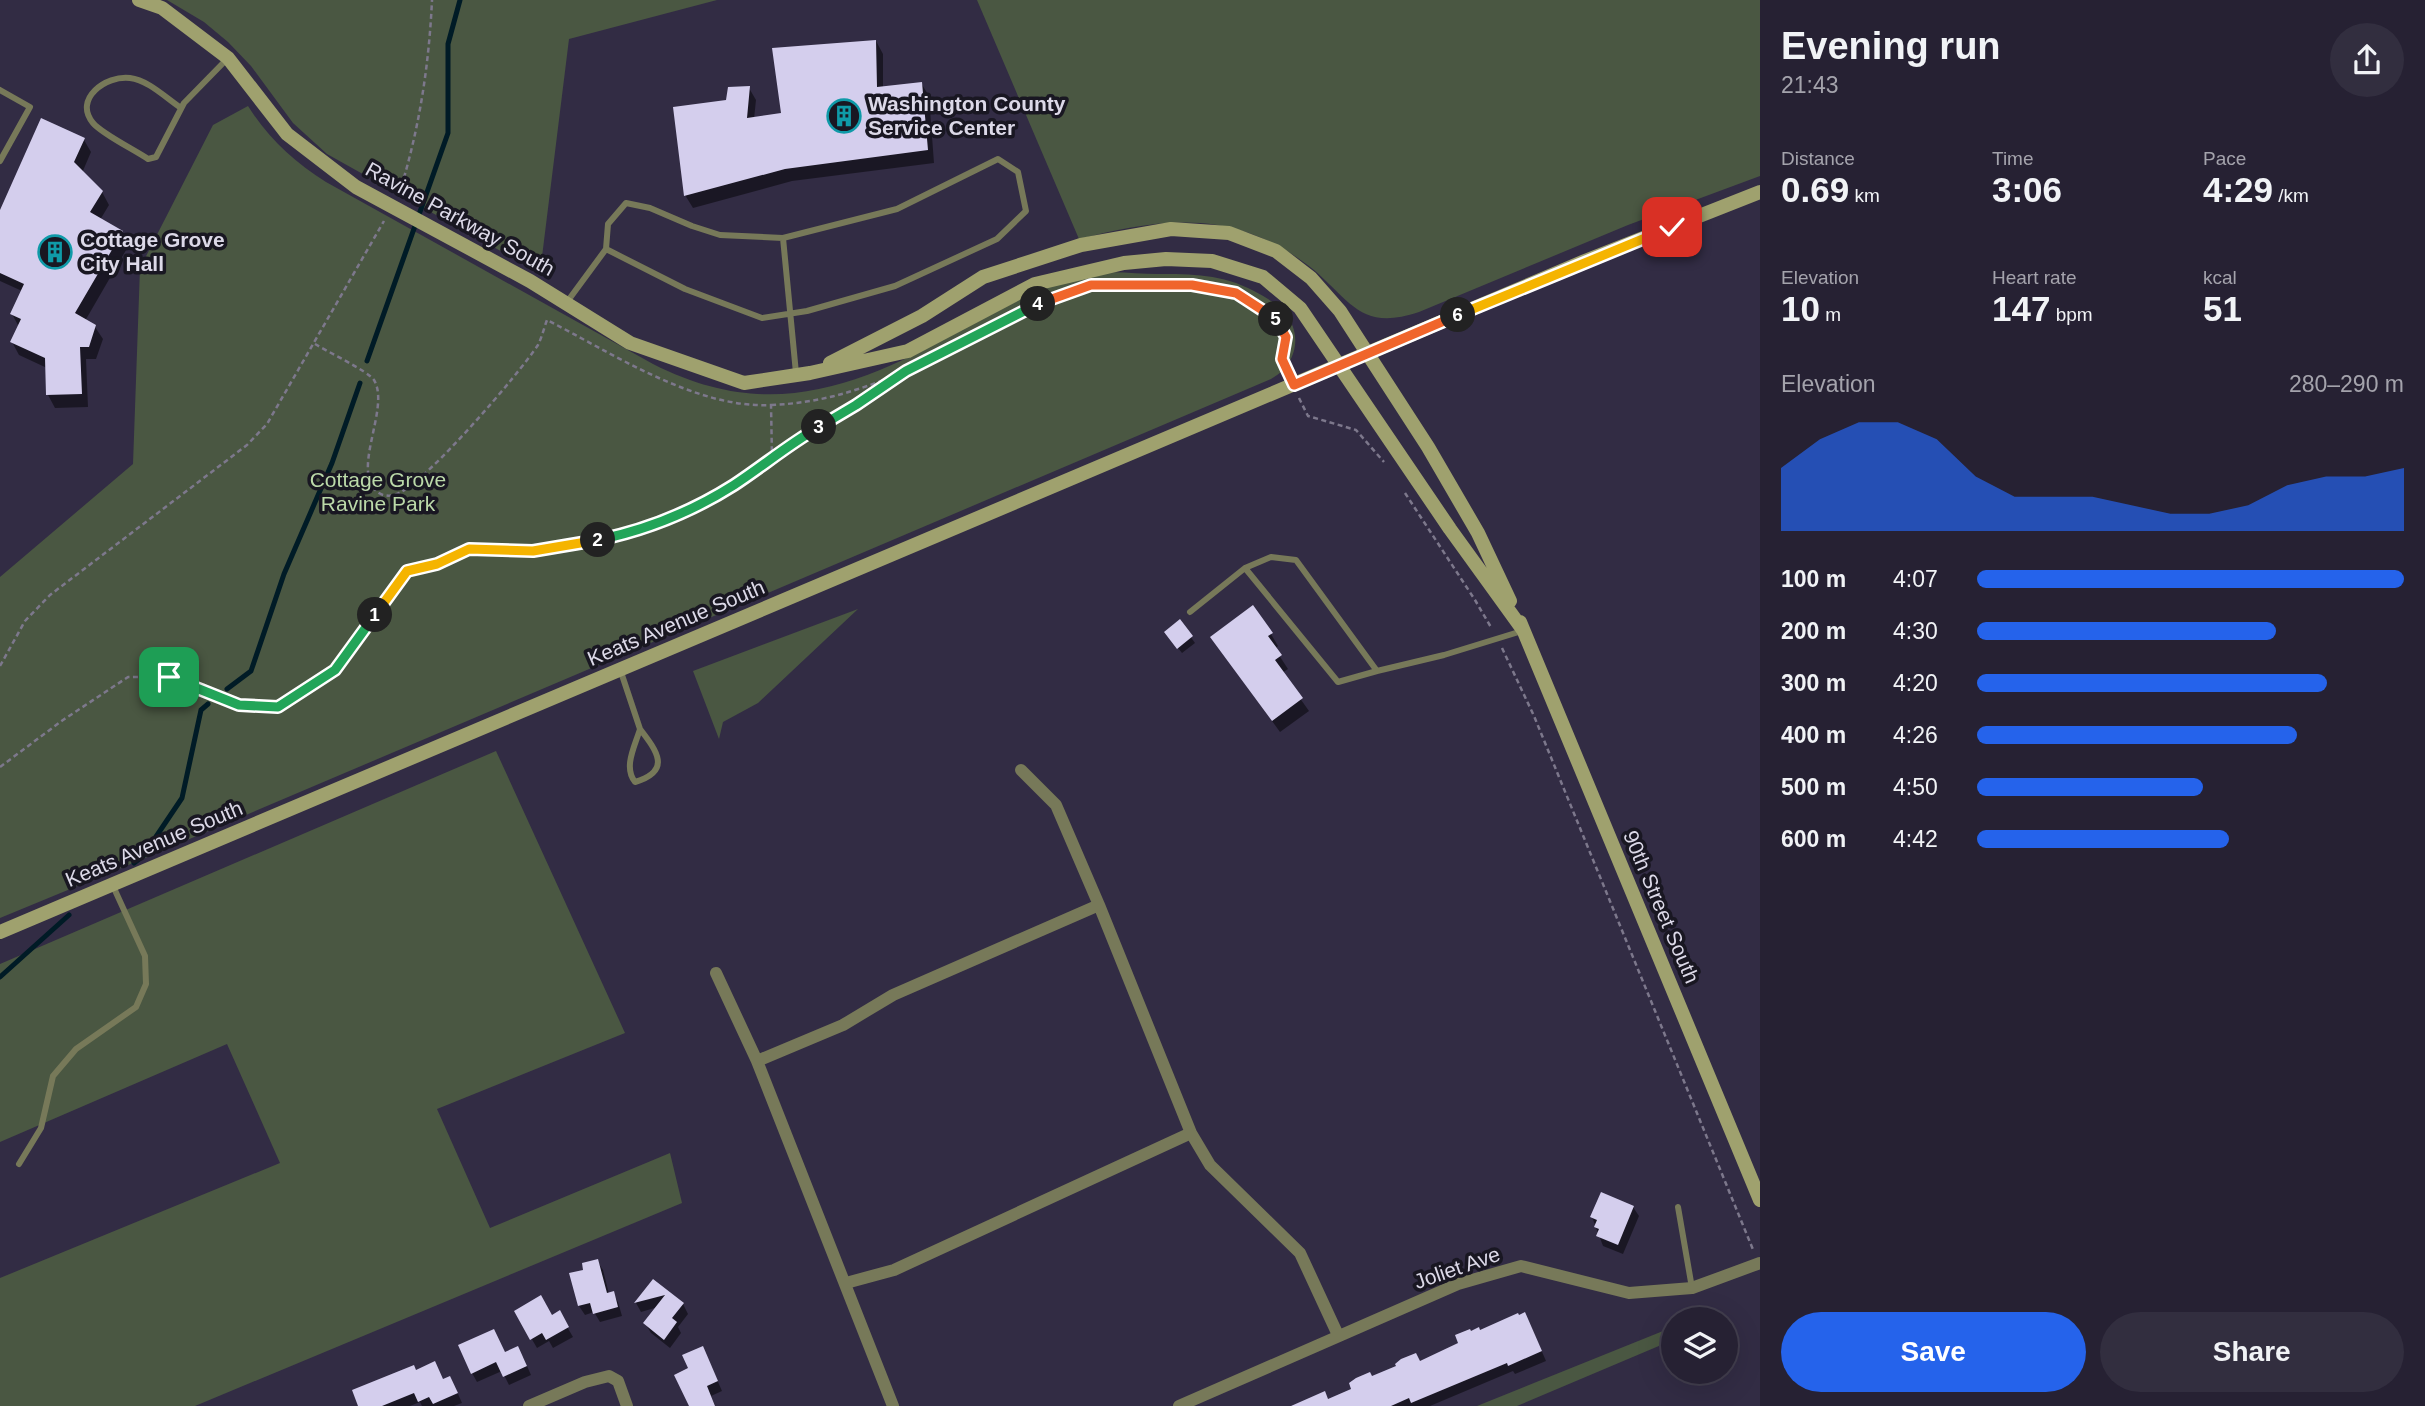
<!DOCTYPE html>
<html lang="en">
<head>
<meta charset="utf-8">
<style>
  :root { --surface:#262133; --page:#322e3f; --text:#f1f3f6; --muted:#a4a3ac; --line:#423e4e; --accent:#2563eb }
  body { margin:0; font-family:Helvetica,sans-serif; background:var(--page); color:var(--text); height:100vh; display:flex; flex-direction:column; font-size:26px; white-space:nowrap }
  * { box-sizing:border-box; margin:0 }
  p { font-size:23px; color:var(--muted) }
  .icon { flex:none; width:38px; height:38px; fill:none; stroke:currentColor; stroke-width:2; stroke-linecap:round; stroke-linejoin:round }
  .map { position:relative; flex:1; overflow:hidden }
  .sheet { display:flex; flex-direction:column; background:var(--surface); width:665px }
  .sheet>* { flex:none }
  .controls { position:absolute; left:1661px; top:1307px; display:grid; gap:14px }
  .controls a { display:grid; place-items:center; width:77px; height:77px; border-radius:50%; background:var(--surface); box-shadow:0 7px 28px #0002,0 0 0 2px var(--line); font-size:35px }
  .pin { position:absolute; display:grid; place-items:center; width:60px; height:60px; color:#fff; margin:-30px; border-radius:14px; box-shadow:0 4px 10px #0006 }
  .km { position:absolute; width:35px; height:35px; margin:-18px; border-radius:50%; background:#222; color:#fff; font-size:19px; line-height:35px; text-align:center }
  .round { display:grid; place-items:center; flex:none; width:74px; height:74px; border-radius:37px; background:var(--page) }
  .headline { display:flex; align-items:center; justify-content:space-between; height:119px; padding:0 21px }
  h1 { font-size:38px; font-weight:600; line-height:52px }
  .figures { display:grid; grid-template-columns:repeat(3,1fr); gap:10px; height:119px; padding:7px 21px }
  .figures div { display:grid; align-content:center }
  .figures b { font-size:35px; font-weight:600 }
  .figures small { font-size:19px; font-weight:400 }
  .figures p { font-size:19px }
  .chart { height:196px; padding:14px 21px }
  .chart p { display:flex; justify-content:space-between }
  .chart svg { width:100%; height:126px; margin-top:7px; fill:var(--accent); opacity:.7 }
  .button { display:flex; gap:14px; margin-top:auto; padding:14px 21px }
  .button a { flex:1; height:80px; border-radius:42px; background:var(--accent); color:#fff; font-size:28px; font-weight:600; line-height:80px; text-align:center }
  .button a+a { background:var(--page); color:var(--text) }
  ul { padding:0 21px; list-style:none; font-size:23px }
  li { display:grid; grid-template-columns:112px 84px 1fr; align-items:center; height:52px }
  li i { height:18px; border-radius:9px; background:var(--accent) }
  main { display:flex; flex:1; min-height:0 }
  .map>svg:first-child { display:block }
</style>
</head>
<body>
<main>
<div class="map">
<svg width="1760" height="1406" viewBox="0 0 1760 1406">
  <rect width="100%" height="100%" fill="#322c44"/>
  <!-- green -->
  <path fill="#4a5742" d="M 167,0 L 717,0 L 569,39 L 540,273 L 327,154 L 293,123 L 251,66 L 228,42 L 204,22 Z
    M 977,0 L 1760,0 L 1760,176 L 1628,225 L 1419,312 C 1362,331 1352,303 1314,270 C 1294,254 1272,241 1249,233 C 1193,213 1134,225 1079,239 Z
    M 248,106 C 268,138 294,162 326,182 L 653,364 C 771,424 859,386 967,327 C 1004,307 1051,281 1093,274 C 1113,270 1136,274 1157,274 C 1192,274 1222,274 1254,291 C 1265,297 1276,303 1284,312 C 1304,334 1296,366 1271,379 L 126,866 L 0,918 L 0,577 L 133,464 L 140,268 L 213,125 Z
    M 858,609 L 758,703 L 723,722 L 719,739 L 693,671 Z
    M 496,751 L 625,1033 L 437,1109 L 490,1228 L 670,1153 L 682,1203 L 195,1406 L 0,1406 L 0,1278 L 280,1163 L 227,1044 L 0,1142 L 0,964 Z
    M 1673,1327 L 1673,1340 L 1517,1406 L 1477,1406 Z"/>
  <!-- shadow -->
  <path fill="#0007" d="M 876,41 L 883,54 L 883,88 L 921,83 L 929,96 L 934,163 L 792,181 L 693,208 L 685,195 L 727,102 L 749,88 L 756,100 L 754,119 L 783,114 Z
    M 84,140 L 91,152 L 82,173 L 102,192 L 109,205 L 100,220 L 122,233 L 129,245 L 85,321 L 95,327 L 103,339 L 96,359 L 86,359 L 88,407 L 55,408 L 48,395 L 47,368 L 19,355 L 12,342 L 19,327 L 12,314 L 22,291 L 0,281 L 0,214 Z
    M 1180,622 L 1195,643 L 1182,653 L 1170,638 Z
    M 1271,634 L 1278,646 L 1275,649 L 1288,669 L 1282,673 L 1309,711 L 1280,732 L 1212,638 Z
    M 1633,1207 L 1639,1216 L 1623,1254 L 1603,1246 L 1592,1217 Z
    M 597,1261 L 603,1270 L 609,1294 L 613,1293 L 618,1302 L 622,1316 L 600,1322 L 594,1312 L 585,1315 L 579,1306 L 585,1271 Z
    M 653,1281 L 683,1304 L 688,1314 L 678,1327 L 681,1333 L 670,1348 L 651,1333 L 645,1323 L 658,1307 L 641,1312 L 636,1303 Z
    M 516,1312 L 552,1317 L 559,1313 L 573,1337 L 553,1348 L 549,1341 L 537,1348 Z
    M 1530,1324 L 1546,1361 L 1515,1374 L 1513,1371 L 1430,1406 L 1307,1406 L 1329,1401 L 1372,1378 L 1420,1363 L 1479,1332 Z
    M 505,1353 L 523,1357 L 531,1375 L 509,1385 L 502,1371 L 477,1382 L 472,1373 Z
    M 707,1357 L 722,1391 L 711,1396 L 715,1406 L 689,1406 Z
    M 416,1372 L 455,1387 L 462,1403 L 454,1406 L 422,1406 L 420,1402 L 410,1406 L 360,1406 Z"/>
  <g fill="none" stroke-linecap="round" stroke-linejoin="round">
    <!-- stream -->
    <path stroke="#001b26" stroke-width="5" d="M 367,361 L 448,133 L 448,44 L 460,0
      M 227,689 L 251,671 L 284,574 L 332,463 L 360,383
      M 134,863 L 143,856 L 182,798 L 201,710 L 208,704
      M 0,977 L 69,915"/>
  </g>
  <!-- building -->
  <path fill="#d4ceed" d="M 876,40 L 877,87 L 922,82 L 928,150 L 785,169 L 684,196 L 673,107 L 726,100 L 728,87 L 750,86 L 747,118 L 781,113 L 772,48 Z
    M 41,118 L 85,138 L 74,162 L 103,191 L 90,212 L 123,231 L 75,313 L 96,325 L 89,347 L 80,347 L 82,394 L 46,395 L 45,358 L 10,342 L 21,319 L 10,314 L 24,284 L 0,273 L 0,210 Z
    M 1253,605 L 1273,633 L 1268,636 L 1282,655 L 1275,660 L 1303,698 L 1272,721 L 1210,637 Z
    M 1180,619 L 1193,636 L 1177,649 L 1164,632 Z
    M 1601,1192 L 1634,1206 L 1618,1245 L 1596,1236 L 1599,1229 L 1594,1227 L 1597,1220 L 1590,1217 Z
    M 598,1259 L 607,1293 L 614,1291 L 618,1307 L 593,1314 L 590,1303 L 578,1306 L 569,1273 L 583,1270 L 582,1263 Z
    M 653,1279 L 684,1303 L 672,1318 L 677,1322 L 664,1340 L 643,1323 L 665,1295 L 634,1303 Z
    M 541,1295 L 552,1315 L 560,1310 L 569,1327 L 546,1340 L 542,1333 L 530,1340 L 514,1311 Z
    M 1525,1312 L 1542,1351 L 1508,1366 L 1507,1363 L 1411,1403 L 1409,1398 L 1391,1406 L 1291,1406 L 1325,1391 L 1328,1399 L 1351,1389 L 1349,1383 L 1356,1378 L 1370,1372 L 1372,1376 L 1396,1366 L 1395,1364 L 1401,1359 L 1416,1353 L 1420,1361 L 1458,1343 L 1455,1335 L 1470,1329 L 1471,1331 L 1479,1327 L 1480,1330 L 1518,1313 L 1519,1315 Z
    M 494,1329 L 505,1352 L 518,1346 L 527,1366 L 503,1377 L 496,1362 L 471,1374 L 458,1345 Z
    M 703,1346 L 718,1381 L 707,1386 L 715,1406 L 689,1406 L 674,1375 L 688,1368 L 682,1355 Z
    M 435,1361 L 443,1379 L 450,1376 L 458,1393 L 433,1404 L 429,1397 L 418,1402 L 414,1393 L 382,1406 L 358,1406 L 352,1390 L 414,1365 L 416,1370 Z"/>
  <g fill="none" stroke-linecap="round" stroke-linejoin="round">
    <!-- path -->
    <path stroke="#7d788c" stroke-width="2.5" stroke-dasharray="5 3.5" stroke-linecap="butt" d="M 399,194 C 419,131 429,66 432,0
      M 1108,284 C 1159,284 1210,278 1255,304 C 1265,310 1274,314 1280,324 C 1292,342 1279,352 1287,370
      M 997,323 L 1055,297
      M 315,344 C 326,351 368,371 374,380 C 391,408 349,473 379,493 C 385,497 393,496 399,493 C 429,479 518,375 538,345 C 542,337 544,328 547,320 C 612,353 696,409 771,405 L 772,457
      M 1299,398 L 1308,416 L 1356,430 L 1384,462
      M 771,405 C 819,403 854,392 899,374
      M 1405,493 L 1475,600 L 1492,629
      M 1502,648 L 1534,716 L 1754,1252
      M 0,666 L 25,621 L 50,595 L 247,445 L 267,424 L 384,221
      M 0,767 L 63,720 L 128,677 L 169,677 L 239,705 L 278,707 L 335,670 L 407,571 L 437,564 L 469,549 L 533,551 L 571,546 L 607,538 L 670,518 L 704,503 L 735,484 L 789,444 L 856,405 L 914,367"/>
    <!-- lane -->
    <path stroke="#777959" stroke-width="6" d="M 0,90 L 30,107 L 0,161
      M 181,108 C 166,98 148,80 130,78 C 106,75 73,99 93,123 C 102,134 135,150 148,159 L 156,157 L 184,103 L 228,58
      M 783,238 L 796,373
      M 567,302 L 606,249 L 685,289 L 762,318 L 807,311 L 895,286 L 997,239 L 1026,211 L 1018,172 L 998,159 L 897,209 L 783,238 L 720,235 L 692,226 L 650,208 L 626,203 L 608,224 L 606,249
      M 1245,568 L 1338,682 L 1377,671
      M 1190,612 L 1245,568 L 1271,557 L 1296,560 L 1377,671 L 1444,655 L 1522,631
      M 620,669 L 640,729
      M 640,729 C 657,751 672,771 635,782 C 623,767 635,746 640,729 Z
      M 19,1164 L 41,1128 L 53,1076 L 76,1049 L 136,1007 L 146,984 L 145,956 L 113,886
      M 1678,1207 L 1692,1288"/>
    <!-- street -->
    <path stroke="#777959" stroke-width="12" d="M 1021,770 L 1056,805 L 1099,905 L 1191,1133 L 1210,1165 L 1300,1253 L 1338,1335
      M 716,973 L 757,1061 L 893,1406
      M 757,1061 L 843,1025 L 893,995 L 1099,905
      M 846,1283 L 894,1270 L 1191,1133
      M 529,1406 L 585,1382 L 609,1376 L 618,1381 L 627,1406
      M 1179,1406 L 1458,1284 L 1521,1266 L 1629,1293 L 1692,1288 L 1760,1263"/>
    <!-- secondary -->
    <path stroke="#9fa16e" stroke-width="14" d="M 139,0 L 162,8 L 228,58 L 287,134 L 356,187 L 530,281 L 630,343 L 744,383 L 810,373 L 908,351 L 1035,284 L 1124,263 L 1166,259 L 1212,261 L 1263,277 L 1300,308 L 1450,529 L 1523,630
      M 830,363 L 922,316 L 983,277 L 1081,245 L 1171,229 L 1229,233 L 1276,251 L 1311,278 L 1340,311 L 1428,447 L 1478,533 L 1510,601
      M 1520,622 L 1760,1200
      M 0,932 L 1585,261 L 1760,192"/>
  </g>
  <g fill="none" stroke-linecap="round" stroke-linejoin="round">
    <defs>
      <path id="split-1" d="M 169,677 L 239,705 L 278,707 L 335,670 L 375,615"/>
      <path id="split-2" d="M 375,615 L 407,571 L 437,564 L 469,549 L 533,551 L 598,540"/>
      <path id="split-3" d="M 598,540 C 646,530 693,511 734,485 C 763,466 789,444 819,427"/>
      <path id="split-4" d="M 819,427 L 856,405 L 906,371 L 1038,304"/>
      <path id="split-5" d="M 1038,304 L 1091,285 L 1192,285 L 1236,293 L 1276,319"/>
      <path id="split-6" d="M 1276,319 L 1286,337 L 1282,359 L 1294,385 L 1458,315"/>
      <path id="split-7" d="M 1458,315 L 1672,227"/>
    </defs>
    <!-- split-1 casing -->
    <use href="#split-1" stroke="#fff" stroke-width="14"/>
    <!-- split-2 casing -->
    <use href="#split-2" stroke="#fff" stroke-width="14"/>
    <!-- split-3 casing -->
    <use href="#split-3" stroke="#fff" stroke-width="14"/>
    <!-- split-4 casing -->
    <use href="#split-4" stroke="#fff" stroke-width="14"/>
    <!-- split-5 casing -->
    <use href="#split-5" stroke="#fff" stroke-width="14"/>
    <!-- split-6 casing -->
    <use href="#split-6" stroke="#fff" stroke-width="14"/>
    <!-- split-7 casing -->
    <use href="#split-7" stroke="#fff" stroke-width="14"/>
    <!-- split-1 -->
    <use href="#split-1" stroke="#22a559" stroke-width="9"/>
    <!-- split-2 -->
    <use href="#split-2" stroke="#f5b400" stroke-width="9"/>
    <!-- split-3 -->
    <use href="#split-3" stroke="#22a559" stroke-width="9"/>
    <!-- split-4 -->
    <use href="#split-4" stroke="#22a559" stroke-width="9"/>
    <!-- split-5 -->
    <use href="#split-5" stroke="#f0652b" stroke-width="9"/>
    <!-- split-6 -->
    <use href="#split-6" stroke="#f0652b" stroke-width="9"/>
    <!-- split-7 -->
    <use href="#split-7" stroke="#f5b400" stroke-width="9"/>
  </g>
  <!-- icons -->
  <defs>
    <symbol id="building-ring" viewBox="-11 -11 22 22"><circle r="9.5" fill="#191722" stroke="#0f9aa8" stroke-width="1.5"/><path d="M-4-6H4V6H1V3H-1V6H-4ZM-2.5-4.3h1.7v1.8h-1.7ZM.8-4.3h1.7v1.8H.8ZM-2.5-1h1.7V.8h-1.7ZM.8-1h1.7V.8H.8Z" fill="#0f9aa8"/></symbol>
  </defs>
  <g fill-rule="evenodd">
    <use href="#building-ring" x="825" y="97" width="38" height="38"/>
    <use href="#building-ring" x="36" y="233" width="38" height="38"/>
  </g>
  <g text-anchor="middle" stroke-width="7" stroke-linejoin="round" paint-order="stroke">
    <!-- poi labels -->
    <g font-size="21" font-weight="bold" fill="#dcd9e8" stroke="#191722" text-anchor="start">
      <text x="868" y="111">Washington County<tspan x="868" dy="24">Service Center</tspan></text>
      <text x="80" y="247">Cottage Grove<tspan x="80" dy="24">City Hall</tspan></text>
    </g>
    <!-- street labels -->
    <g font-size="21" fill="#dcd9e8" stroke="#191722">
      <text transform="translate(460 219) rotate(29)" y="7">Ravine Parkway South</text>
      <text transform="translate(676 623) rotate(-23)" y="7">Keats Avenue South</text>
      <text transform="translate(154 844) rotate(-23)" y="7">Keats Avenue South</text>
      <text transform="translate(1661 907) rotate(67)" y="7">90th Street South</text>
      <text transform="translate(1457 1268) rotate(-19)" y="7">Joliet Ave</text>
    </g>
    <!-- park labels -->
    <g font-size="21" fill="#bbd9a9" stroke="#191722">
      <text x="378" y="487">Cottage Grove<tspan x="378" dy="24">Ravine Park</tspan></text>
    </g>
  </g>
</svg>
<div class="controls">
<a><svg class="icon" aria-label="layers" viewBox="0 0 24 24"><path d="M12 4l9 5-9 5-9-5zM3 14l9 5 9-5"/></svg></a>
</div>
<div class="pin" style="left:169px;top:677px;background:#1e9e55"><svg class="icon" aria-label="arrive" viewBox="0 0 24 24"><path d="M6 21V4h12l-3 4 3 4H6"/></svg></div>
<div class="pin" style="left:1672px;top:227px;background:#d93025"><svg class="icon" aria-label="check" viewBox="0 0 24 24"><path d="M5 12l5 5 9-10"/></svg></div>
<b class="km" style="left:375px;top:615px">1</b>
<b class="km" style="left:598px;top:540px">2</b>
<b class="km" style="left:819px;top:427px">3</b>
<b class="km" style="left:1038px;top:304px">4</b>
<b class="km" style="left:1276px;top:319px">5</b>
<b class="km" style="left:1458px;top:315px">6</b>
</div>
<section class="sheet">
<div class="headline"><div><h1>Evening run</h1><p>21:43</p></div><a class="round"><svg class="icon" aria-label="share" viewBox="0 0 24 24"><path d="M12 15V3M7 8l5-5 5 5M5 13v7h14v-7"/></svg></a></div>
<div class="figures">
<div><p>Distance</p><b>0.69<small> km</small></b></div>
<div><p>Time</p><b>3:06</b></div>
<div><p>Pace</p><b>4:29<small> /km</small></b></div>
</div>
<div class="figures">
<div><p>Elevation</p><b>10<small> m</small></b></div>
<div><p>Heart rate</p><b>147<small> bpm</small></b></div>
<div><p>kcal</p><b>51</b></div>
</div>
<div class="chart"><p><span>Elevation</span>280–290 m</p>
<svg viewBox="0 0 160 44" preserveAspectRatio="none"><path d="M0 44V22L10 12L20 6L30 6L40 12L50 25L60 32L70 32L80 32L90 35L100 38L110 38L120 35L130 28L140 25L150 25L160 22V44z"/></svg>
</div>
<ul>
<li><b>100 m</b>4:07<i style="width:100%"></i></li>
<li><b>200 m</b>4:30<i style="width:70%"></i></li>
<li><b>300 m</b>4:20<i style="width:82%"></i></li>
<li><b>400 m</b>4:26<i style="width:75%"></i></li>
<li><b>500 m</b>4:50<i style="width:53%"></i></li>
<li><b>600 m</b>4:42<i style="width:59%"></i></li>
</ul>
<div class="button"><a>Save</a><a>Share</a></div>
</section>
</main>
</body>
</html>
